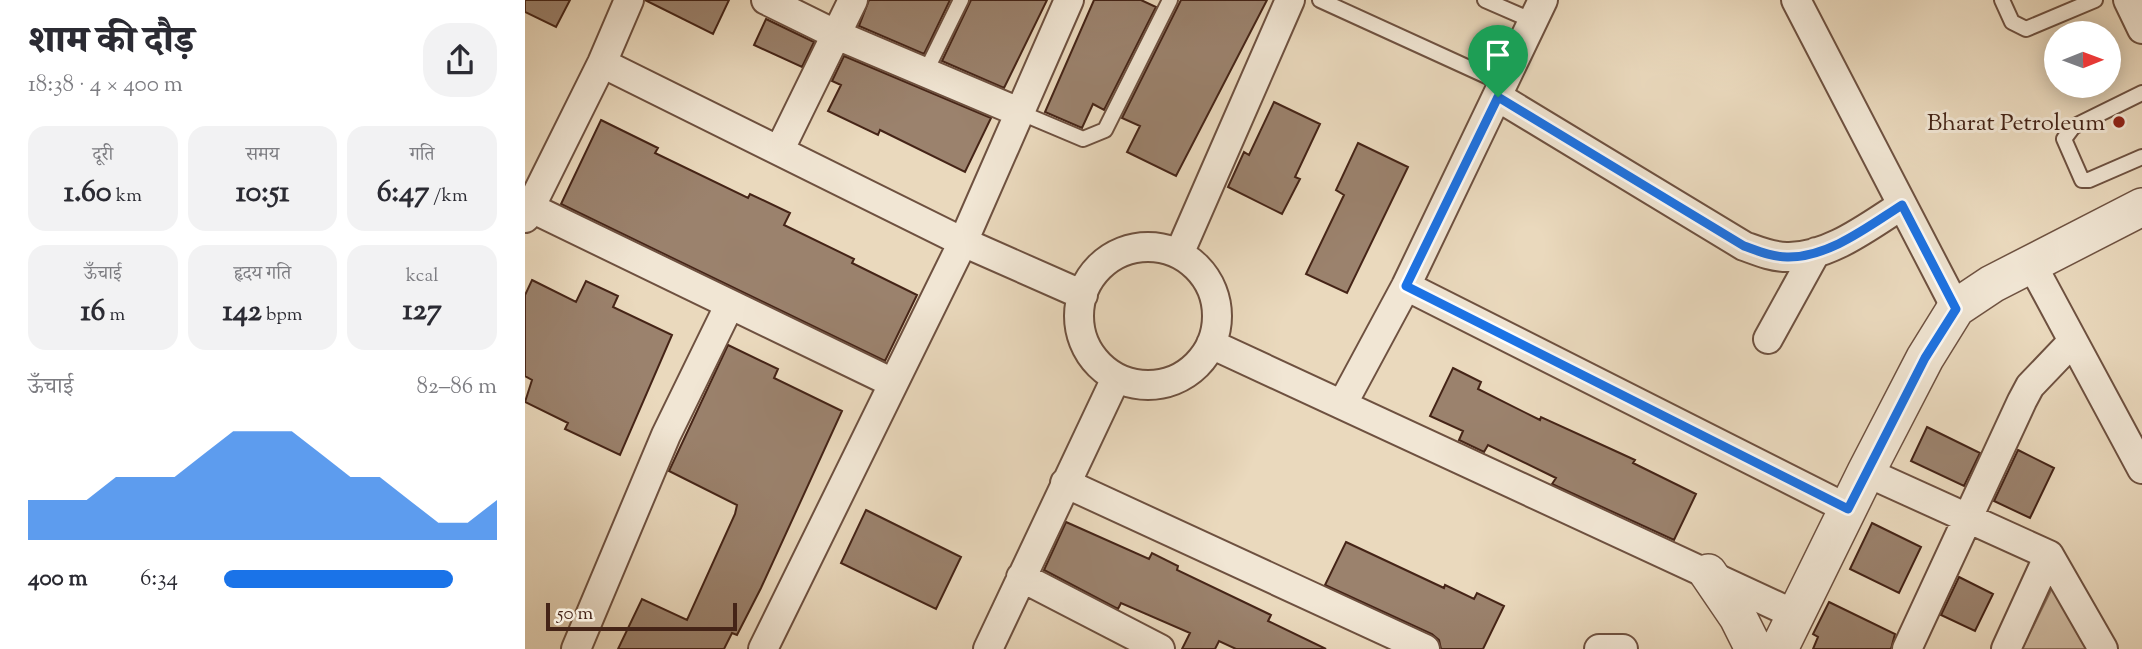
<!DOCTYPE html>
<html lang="hi">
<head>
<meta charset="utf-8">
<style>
  :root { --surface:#fff; --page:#f2f2f3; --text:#2b2b33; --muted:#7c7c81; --accent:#1a73e8 }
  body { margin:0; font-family:"Sorts Mill Goudy","Noto Serif Devanagari",serif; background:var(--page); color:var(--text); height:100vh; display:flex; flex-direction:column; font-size:26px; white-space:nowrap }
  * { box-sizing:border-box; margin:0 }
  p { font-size:23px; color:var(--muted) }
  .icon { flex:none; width:38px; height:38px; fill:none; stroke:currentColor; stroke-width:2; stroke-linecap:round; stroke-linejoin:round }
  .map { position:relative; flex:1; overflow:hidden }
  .panel { display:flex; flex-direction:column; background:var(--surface); width:525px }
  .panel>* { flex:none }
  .needle { width:46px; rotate:89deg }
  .fabs { position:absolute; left:1519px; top:21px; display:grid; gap:14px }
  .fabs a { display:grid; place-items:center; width:77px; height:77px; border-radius:50%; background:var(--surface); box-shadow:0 4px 18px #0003; font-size:35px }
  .scale { position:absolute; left:21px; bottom:18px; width:191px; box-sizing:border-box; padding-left:7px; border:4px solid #452417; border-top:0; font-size:19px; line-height:24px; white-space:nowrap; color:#452417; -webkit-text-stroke:5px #f1e6d4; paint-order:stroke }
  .pin { position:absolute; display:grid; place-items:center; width:60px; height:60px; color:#fff; margin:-72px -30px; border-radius:50% 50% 50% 0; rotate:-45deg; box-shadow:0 0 7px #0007 }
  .pin .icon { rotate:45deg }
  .round { display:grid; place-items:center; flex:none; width:74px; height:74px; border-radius:28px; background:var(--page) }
  .overview { display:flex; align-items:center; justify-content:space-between; height:119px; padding:0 28px }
  h1 { font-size:38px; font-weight:800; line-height:52px }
  .figures { display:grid; grid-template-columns:repeat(3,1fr); gap:10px; height:119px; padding:7px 28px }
  .figures div { display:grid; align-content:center; border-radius:18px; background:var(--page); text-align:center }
  .figures b { font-size:30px; font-weight:800 }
  .figures small { font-size:19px; font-weight:400 }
  .figures p { font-size:19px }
  .chart { height:196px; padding:14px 28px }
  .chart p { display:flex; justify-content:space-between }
  .chart svg { width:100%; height:126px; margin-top:7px; fill:var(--accent); opacity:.7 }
  ul { padding:0 28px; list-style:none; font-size:23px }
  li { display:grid; grid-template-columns:112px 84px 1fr; align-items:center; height:52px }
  li i { height:18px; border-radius:9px; background:var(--accent) }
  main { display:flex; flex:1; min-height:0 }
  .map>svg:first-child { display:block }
</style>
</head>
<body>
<main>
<section class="panel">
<div class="overview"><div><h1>शाम की दौड़</h1><p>18:38 · 4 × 400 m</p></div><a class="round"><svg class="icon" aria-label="share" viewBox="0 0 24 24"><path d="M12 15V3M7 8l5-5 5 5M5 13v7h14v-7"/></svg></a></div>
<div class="figures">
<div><p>दूरी</p><b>1.60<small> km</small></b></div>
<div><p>समय</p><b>10:51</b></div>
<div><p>गति</p><b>6:47<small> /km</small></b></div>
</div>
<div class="figures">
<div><p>ऊँचाई</p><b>16<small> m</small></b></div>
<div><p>हृदय गति</p><b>142<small> bpm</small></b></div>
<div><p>kcal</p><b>127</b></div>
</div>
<div class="chart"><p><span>ऊँचाई</span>82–86 m</p>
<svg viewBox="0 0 160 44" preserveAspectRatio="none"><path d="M0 44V30L10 30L20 30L30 22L40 22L50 22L60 14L70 6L80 6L90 6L100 14L110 22L120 22L130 30L140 38L150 38L160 30V44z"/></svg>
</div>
<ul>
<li><b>400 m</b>6:34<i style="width:84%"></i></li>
</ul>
</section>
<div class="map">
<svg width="1617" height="649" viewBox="0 0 1617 649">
  <rect width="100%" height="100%" fill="#ead9bd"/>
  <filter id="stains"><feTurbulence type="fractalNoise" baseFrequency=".00286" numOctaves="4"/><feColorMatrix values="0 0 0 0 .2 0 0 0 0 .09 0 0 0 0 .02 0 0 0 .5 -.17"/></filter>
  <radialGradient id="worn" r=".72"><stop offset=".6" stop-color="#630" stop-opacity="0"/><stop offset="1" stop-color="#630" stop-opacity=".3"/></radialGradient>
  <!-- green -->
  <path fill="#cebaa1" stroke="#8a6f5c" stroke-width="2" d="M 1527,588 L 1561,649 L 1497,649 Z"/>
  <!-- building -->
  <path fill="#9b826d" stroke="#452417" stroke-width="2" d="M 0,0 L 45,0 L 31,27 L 0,12 Z
    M 120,0 L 204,0 L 188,34 Z
    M 344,0 L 425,0 L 399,54 L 334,26 Z
    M 446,0 L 522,0 L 479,88 L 417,61 Z
    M 569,0 L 616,0 L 631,7 L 579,110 L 568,104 L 557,128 L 520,112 Z
    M 656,0 L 742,0 L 651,176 L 602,152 L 615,126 L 597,118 Z
    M 241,19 L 289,42 L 277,67 L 229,45 Z
    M 319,56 L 466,118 L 440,172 L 355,130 L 353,135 L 303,111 L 316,85 L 307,81 Z
    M 749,102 L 795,124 L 770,177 L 775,179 L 757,214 L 703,187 L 719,152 L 724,155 Z
    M 76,120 L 133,148 L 130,153 L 223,198 L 225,194 L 265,213 L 259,225 L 329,259 L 327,263 L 392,295 L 360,361 L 36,204 Z
    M 833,143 L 883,167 L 822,293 L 781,274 L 819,195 L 811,190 Z
    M 7,280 L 51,302 L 61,281 L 93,296 L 88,307 L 147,335 L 95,455 L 40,429 L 43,423 L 0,402 L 7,380 L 0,376 L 0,295 Z
    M 203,345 L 253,369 L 249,378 L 317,411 L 236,588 L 212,635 L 207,633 L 199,649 L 93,649 L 117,599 L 162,620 L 210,514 L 212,505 L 144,471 Z
    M 928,368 L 956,382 L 953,389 L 1015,420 L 1016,417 L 1086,449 L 1110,460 L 1108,463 L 1171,494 L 1149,540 L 1027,484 L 1031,478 L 963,445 L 959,452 L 934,440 L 938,431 L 905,416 Z
    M 1402,427 L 1455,453 L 1439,486 L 1386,461 Z
    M 1493,450 L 1529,468 L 1505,518 L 1469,501 Z
    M 341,510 L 436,557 L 411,609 L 316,563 Z
    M 541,522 L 624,559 L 627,553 L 653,566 L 652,570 L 746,615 L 743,621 L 801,649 L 711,649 L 694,641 L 690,649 L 657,649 L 665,633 L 596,603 L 593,609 L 519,570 Z
    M 1347,523 L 1396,547 L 1374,593 L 1325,569 Z
    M 821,542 L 919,588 L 920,585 L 949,599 L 952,593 L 979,606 L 958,649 L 916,649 L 914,640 L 907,634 L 800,585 Z
    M 1434,577 L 1468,594 L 1450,631 L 1416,615 Z
    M 1304,602 L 1370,634 L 1366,649 L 1288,649 L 1293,637 L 1288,634 Z"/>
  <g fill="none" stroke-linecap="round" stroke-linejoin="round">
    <defs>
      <path id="service" d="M 795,0 L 979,84
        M 960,0 L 1008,21
        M 1477,0 L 1487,22 L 1501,29 L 1570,0
        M 400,73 L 436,0
        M 1617,93 L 1548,127 L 1539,139 L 1557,180 L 1564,180 L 1617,157
        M 494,112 L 558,139 L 580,130 L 645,0"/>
      <path id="minor" d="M 241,0 L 312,35 L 494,112
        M 1271,0 L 1431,308
        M 1603,0 L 1617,29
        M 77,63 L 438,242 L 558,295
        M 973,97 L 1219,246 C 1233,251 1247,257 1262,257 C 1303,258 1344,226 1377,205
        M 255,149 L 328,0
        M 0,205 L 368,383
        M 0,218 L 77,63 L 104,0
        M554 316a69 69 0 1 1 138 0a69 69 0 1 1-138 0Z
        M 654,254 L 765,0
        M 1506,263 L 1617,469
        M 881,286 L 1323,509
        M 1243,339 L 1291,252
        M 686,344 L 1271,615
        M 818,403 L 881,286 L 1018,0
        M 1341,472 L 1524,555 L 1578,649
        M 540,483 L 900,649
        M 496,577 L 635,649
        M 51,649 L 141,435 L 204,306
        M 238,649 L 438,242 L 544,0
        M 463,649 L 591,378
        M 1074,649 L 1098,649
        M 1382,649 L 1497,401 L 1505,386 L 1548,341
        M 1481,649 L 1524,555"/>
      <path id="tertiary" d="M 1183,573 L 1213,617 L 1229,649
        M 1254,649 L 1341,472 L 1400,358 L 1431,308 L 1467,284 L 1617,207"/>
    </defs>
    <!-- service casing -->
    <use href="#service" stroke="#6e5140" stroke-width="18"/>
    <!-- minor casing -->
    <use href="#minor" stroke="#6e5140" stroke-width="32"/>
    <!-- tertiary casing -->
    <use href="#tertiary" stroke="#6e5140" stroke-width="40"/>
    <!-- service -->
    <use href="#service" stroke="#f1e6d4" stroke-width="14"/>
    <!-- minor -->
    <use href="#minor" stroke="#f1e6d4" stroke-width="28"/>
    <!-- tertiary -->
    <use href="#tertiary" stroke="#f1e6d4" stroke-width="37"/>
  </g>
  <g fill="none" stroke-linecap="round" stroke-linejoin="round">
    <defs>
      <path id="route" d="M 973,97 L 1219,246 C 1233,251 1247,257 1262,257 C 1303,258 1344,226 1377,205 L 1431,309 L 1400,358 L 1323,509 L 881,286 Z"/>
    </defs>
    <!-- route casing -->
    <use href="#route" stroke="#fff" stroke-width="14"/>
    <!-- route -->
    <use href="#route" stroke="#1a73e8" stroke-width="9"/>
  </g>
  <!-- markers -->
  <circle fill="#8f2418" stroke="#f1e6d4" stroke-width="2.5" cx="1594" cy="122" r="7"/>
  <g text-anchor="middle" stroke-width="6" stroke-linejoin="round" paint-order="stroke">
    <!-- poi labels -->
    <g font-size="24" fill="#452417" stroke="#f1e6d4" text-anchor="end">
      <text x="1580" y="130">Bharat Petroleum</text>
    </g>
  </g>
  <rect width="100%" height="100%" filter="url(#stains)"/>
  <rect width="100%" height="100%" fill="url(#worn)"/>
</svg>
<div class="fabs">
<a><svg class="needle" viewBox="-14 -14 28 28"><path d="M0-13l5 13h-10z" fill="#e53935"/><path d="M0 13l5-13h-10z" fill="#7c7c81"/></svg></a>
</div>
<div class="scale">50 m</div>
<div class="pin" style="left:973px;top:97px;background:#1e9e55"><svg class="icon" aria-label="arrive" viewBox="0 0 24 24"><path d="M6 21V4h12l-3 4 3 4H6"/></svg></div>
</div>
</main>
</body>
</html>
